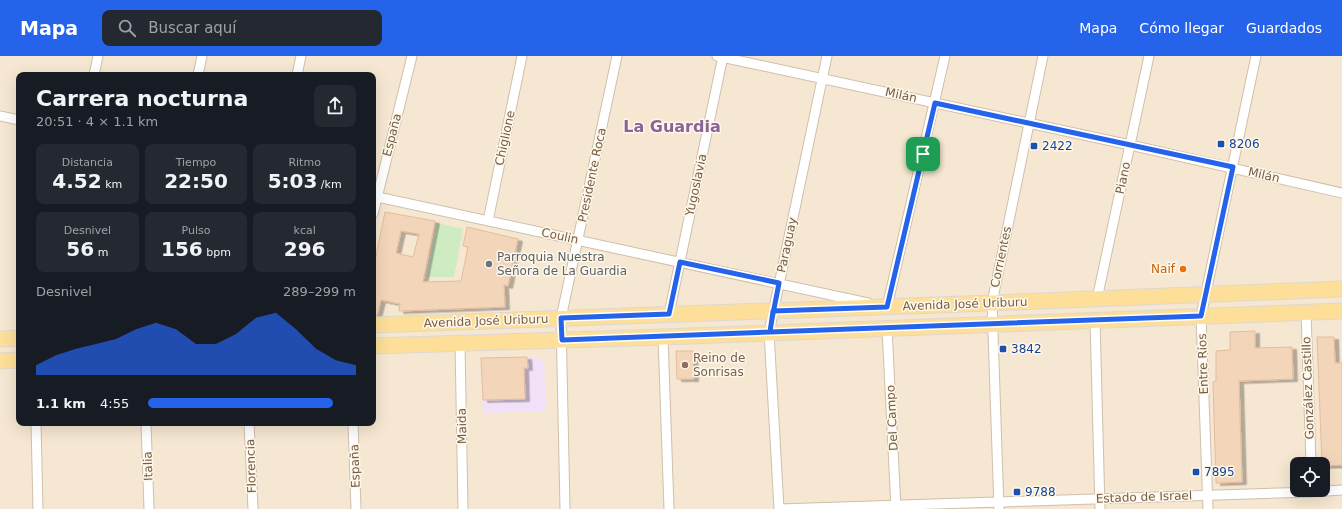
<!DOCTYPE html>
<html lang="es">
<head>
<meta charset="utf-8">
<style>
  :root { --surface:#171b24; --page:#242831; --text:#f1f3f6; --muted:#9ea1a6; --accent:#2563eb }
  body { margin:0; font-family:"DejaVu Sans",sans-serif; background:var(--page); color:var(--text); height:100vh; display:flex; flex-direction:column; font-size:15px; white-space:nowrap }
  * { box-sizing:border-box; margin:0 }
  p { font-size:13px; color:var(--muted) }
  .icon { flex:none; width:22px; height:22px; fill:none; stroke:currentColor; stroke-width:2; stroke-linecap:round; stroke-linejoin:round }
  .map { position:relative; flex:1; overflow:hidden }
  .panel { position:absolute; left:16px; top:16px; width:360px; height:354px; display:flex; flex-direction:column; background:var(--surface); border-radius:8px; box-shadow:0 4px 16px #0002 }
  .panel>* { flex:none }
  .tools { position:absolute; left:1290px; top:401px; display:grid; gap:8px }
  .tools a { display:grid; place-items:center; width:40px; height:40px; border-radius:8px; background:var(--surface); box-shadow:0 4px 16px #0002; font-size:20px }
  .pin { position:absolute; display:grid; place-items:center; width:34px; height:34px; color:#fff; margin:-17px; border-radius:8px; box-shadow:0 2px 6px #0006 }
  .round { display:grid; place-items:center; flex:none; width:42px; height:42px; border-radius:8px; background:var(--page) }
  .summary { display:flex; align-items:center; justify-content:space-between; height:68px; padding:0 20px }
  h1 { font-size:22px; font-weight:600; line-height:30px }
  .metrics { display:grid; grid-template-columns:repeat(3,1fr); gap:6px; height:68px; padding:4px 20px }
  .metrics div { display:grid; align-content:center; border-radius:8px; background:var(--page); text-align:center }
  .metrics b { font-size:20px; font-weight:600 }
  .metrics small { font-size:11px; font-weight:400 }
  .metrics p { font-size:11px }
  .chart { height:112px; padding:8px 20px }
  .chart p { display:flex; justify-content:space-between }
  .chart svg { width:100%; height:72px; margin-top:4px; fill:var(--accent); opacity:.7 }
  ul { padding:0 20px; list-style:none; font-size:13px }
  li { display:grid; grid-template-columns:64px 48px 1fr; align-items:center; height:30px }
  li i { height:10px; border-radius:5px; background:var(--accent) }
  header { display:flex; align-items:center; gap:24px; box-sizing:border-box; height:56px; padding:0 20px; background:var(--accent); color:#fff }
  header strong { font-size:19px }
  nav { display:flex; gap:22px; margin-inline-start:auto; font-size:14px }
  .search { width:280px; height:36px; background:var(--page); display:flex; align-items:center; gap:10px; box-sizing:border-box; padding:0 14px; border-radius:8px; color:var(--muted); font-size:15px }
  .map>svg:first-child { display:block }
</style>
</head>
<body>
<header>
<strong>Mapa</strong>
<div class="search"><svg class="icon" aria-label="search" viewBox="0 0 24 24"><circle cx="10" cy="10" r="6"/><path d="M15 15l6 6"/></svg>Buscar aquí</div>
<nav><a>Mapa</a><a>Cómo llegar</a><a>Guardados</a></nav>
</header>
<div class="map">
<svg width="1342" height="453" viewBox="0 0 1342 453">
  <defs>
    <filter id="shadow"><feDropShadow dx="4.5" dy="2.5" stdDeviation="0" flood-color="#0004"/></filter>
  </defs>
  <rect width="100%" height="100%" fill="#fdf5e3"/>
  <!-- residential -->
  <path fill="#f5e7d1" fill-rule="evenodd" d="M 0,0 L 1342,0 L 1342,453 L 0,453 ZM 19,19 L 373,19 L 373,367 L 19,367 ZM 1297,408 L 1323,408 L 1323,434 L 1297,434 Z"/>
  <!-- education -->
  <path fill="#f2e0f9" d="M 536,301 L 544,306 L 546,355 L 483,357 L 481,302 Z"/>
  <!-- green -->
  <path fill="#cfebc1" d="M 437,167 L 463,173 L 454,221 L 427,221 Z"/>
  <!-- building -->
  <path fill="#f3d5ba" stroke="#e6bc9a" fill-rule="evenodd" filter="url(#shadow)" d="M 385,156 L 435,165 L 423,226 L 461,225 L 468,191 L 463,190 L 467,171 L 518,183 L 508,230 L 504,229 L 505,251 L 399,255 L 400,248 L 381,244 L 377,260 L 373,260 L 373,215 ZM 401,175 L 419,178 L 413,201 L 396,197 Z
    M 1255,275 L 1255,292 L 1292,291 L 1293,323 L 1239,325 L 1242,426 L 1216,427 L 1213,326 L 1216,325 L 1216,295 L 1230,294 L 1230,276 Z
    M 1317,281 L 1334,281 L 1335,307 L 1342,307 L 1342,409 L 1323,410 L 1323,408 L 1322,408 Z
    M 676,295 L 693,295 L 694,323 L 677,323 Z
    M 527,301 L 528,312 L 524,312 L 525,343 L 483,344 L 481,302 Z"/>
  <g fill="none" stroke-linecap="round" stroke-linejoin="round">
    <defs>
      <path id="street" d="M 717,0 L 1130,89 L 1342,137
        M 94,19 L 98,0
        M 198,19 L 202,0
        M 297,19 L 301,0
        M 0,60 L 19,64
        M 373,140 L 868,247
        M 373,158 L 412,0
        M 488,165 L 522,0
        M 1097,243 L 1149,0
        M 884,250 L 887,251 L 945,0
        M 1306,256 L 1311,408
        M 669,258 L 723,0
        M 1095,264 L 1100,453
        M 887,272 L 896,453
        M 663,281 L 669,453
        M 460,287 L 463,453
        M 36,367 L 38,453
        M 146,367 L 149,453
        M 249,367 L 253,453
        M 353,367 L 356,453
        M 565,453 L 561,262 L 617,0
        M 779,453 L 1312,436 L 1342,434
        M 779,453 L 769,276 L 827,0
        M 999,453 L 992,247 L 1043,0
        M 1208,453 L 1201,260 L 1256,0"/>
      <path id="primary" d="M 373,269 L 992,247 L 1342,233
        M 0,283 L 19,282
        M 373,290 L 663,281 L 1342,255
        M 0,305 L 19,304"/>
    </defs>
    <!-- street casing -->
    <use href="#street" stroke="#d0bfac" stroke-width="11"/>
    <!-- primary casing -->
    <use href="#primary" stroke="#ded8d3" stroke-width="17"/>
    <!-- street -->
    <use href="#street" stroke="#fff" stroke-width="9"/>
    <!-- primary -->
    <use href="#primary" stroke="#fddf99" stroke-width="15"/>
  </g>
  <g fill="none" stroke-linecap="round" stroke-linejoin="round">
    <defs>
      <path id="route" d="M 923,98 L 887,251 L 773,255 L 770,276 L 562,284 L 561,262 L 669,258 L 680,206 L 779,227 C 776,244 772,260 770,276 L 1201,260 L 1233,111 L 935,47 L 923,98"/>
    </defs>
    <!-- route casing -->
    <use href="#route" stroke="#fff" stroke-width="8"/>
    <!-- route -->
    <use href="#route" stroke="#2563eb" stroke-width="5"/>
  </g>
  <!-- markers -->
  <g fill="#1a4fb4" stroke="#fff8e9" stroke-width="1.5">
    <rect x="1217" y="84" width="8" height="8" rx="2"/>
    <rect x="1030" y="86" width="8" height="8" rx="2"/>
    <rect x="999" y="289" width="8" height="8" rx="2"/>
    <rect x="1192" y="412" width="8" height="8" rx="2"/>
    <rect x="1013" y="432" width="8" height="8" rx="2"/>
  </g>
  <circle fill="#6b7280" stroke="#fff8e9" stroke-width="1.5" cx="489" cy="208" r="4"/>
  <circle fill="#e8710a" stroke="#fff8e9" stroke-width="1.5" cx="1183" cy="213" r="4"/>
  <circle fill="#8d6e63" stroke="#fff8e9" stroke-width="1.5" cx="685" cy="309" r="4"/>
  <g text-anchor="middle" stroke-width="3" stroke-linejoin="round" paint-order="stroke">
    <!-- street labels -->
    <g font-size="12" fill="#755c48" stroke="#fff8e9">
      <text transform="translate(901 39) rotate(12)" y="4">Milán</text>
      <text transform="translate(392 79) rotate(-76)" y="4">España</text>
      <text transform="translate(505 82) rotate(-78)" y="4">Chiglione</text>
      <text transform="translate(592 119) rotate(-78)" y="4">Presidente Roca</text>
      <text transform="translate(1264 119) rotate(13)" y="4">Milán</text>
      <text transform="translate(1123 122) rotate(-78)" y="4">Piano</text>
      <text transform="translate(696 129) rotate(-78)" y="4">Yugoslavia</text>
      <text transform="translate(560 180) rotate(12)" y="4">Coulin</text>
      <text transform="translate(787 189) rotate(-78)" y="4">Paraguay</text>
      <text transform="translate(1001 201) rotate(-78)" y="4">Corrientes</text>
      <text transform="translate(965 248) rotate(-2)" y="4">Avenida José Uriburu</text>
      <text transform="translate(486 265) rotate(-2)" y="4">Avenida José Uriburu</text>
      <text transform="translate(1203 308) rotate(-92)" y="4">Entre Ríos</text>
      <text transform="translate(1308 332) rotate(-92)" y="4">González Castillo</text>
      <text transform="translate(892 362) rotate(-93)" y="4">Del Campo</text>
      <text transform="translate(462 370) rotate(-91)" y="4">Maida</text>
      <text transform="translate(148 410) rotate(-92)" y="4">Italia</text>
      <text transform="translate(251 410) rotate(-92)" y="4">Florencia</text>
      <text transform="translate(355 410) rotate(-92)" y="4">España</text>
      <text transform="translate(1144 441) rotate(-2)" y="4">Estado de Israel</text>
    </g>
    <!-- transit labels -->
    <g font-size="12" fill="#164399" stroke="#fff8e9" text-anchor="start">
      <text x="1229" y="92">8206</text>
      <text x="1042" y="94">2422</text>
      <text x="1011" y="297">3842</text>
      <text x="1204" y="420">7895</text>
      <text x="1025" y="440">9788</text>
    </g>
    <!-- worship labels -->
    <g font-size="12" fill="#5b616d" stroke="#fff8e9" text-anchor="start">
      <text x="497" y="205">Parroquia Nuestra<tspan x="497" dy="14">Señora de La Guardia</tspan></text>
    </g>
    <!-- food labels -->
    <g font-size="12" fill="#c56008" stroke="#fff8e9" text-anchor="end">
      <text x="1175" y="217">Naif</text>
    </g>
    <!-- education labels -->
    <g font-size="12" fill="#785e54" stroke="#fff8e9" text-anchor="start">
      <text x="693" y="306">Reino de<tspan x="693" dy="14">Sonrisas</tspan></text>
    </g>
    <!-- district labels -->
    <g font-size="16" font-weight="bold" fill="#8b6399" stroke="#fff8e9">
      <text x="672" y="76">La Guardia</text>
    </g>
  </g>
</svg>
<div class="tools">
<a><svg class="icon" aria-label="locate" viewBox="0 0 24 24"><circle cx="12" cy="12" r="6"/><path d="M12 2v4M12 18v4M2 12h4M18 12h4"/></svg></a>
</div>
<div class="pin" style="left:923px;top:98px;background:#1e9e55"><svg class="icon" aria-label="arrive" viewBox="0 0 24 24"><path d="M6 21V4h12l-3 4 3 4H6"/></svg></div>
<section class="panel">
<div class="summary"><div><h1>Carrera nocturna</h1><p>20:51 · 4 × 1.1 km</p></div><a class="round"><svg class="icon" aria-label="share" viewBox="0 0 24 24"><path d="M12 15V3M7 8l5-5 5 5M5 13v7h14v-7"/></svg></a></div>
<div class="metrics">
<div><p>Distancia</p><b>4.52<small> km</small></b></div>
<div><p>Tiempo</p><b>22:50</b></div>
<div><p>Ritmo</p><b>5:03<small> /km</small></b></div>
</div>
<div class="metrics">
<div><p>Desnivel</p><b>56<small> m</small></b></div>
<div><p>Pulso</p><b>156<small> bpm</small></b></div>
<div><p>kcal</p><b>296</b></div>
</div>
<div class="chart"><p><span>Desnivel</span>289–299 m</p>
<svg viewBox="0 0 160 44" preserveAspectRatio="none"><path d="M0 44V38L10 32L20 28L30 25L40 22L50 16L60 12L70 16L80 25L90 25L100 19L110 9L120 6L130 16L140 28L150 35L160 38V44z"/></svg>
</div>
<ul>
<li><b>1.1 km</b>4:55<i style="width:89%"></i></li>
</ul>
</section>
</div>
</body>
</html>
